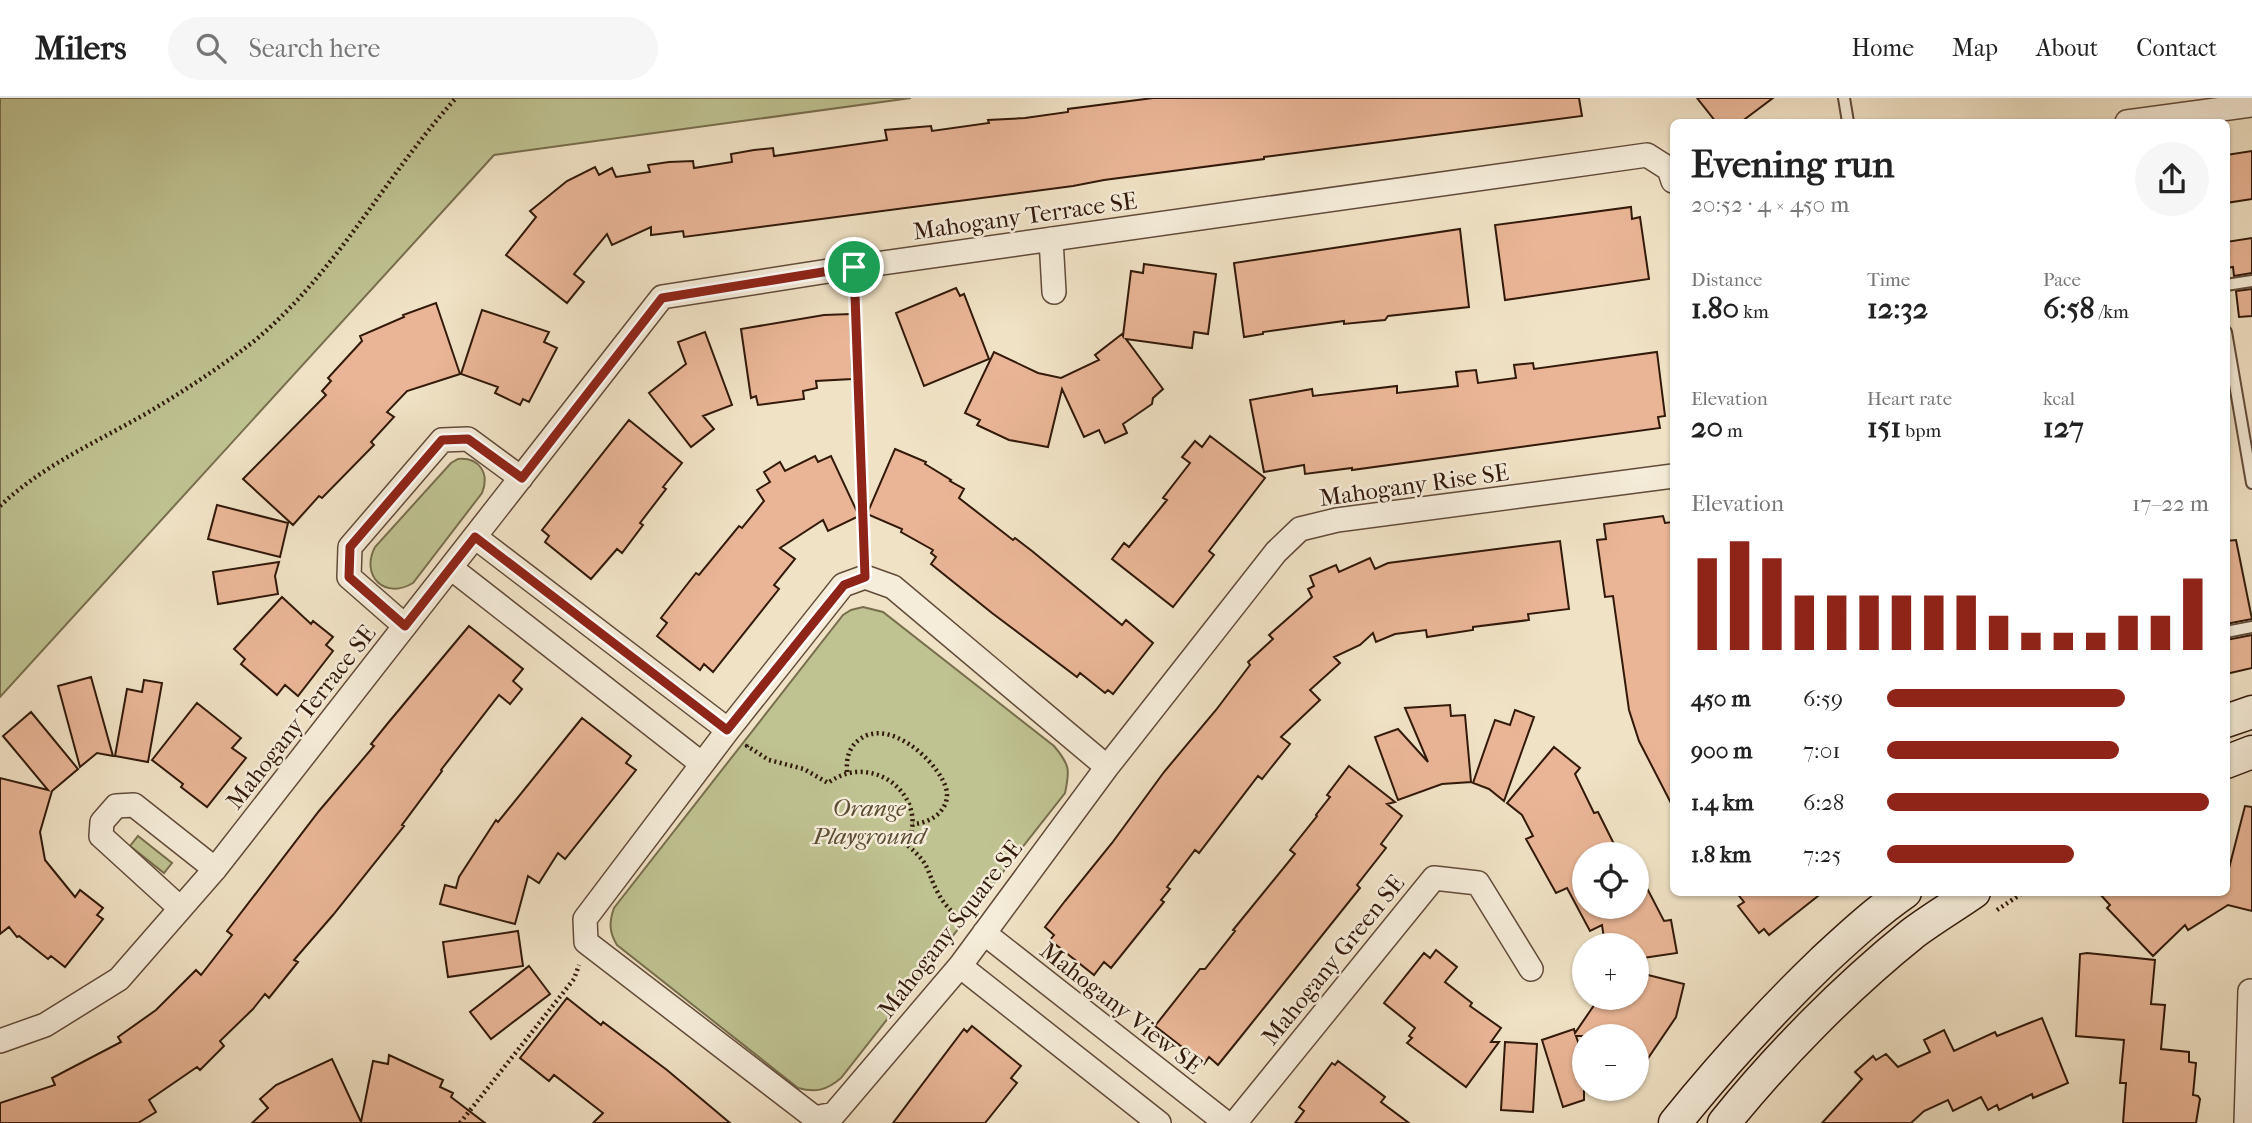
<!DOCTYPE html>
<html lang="en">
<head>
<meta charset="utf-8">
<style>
  :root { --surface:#fff; --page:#f6f6f6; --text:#222; --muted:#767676; --line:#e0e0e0; --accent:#8f2418 }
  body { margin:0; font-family:"IM FELL French Canon",serif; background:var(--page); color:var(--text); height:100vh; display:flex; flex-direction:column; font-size:26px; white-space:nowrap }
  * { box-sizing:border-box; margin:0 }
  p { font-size:23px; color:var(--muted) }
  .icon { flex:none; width:38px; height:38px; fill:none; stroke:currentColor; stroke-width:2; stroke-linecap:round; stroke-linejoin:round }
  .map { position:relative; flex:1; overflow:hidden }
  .panel { position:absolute; left:1670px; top:21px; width:560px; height:777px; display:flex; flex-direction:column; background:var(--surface); border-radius:10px; box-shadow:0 2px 5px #0004 }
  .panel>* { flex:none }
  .fabs { position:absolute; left:1572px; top:744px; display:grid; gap:14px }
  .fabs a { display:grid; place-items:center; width:77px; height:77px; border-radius:50%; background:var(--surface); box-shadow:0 2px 5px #0004; font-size:35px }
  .pin { position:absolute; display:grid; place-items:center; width:60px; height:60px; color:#fff; margin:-30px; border:4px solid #fff; border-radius:50%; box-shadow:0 2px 7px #0007 }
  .round { display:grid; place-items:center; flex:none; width:74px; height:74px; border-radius:37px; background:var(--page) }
  .overview { display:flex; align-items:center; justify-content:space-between; height:119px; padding:0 21px }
  h1 { font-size:38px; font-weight:800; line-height:52px }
  .metrics { display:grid; grid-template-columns:repeat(3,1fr); gap:10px; height:119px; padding:7px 21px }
  .metrics div { display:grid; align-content:center }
  .metrics b { font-size:30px; font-weight:800 }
  .metrics small { font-size:19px; font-weight:400 }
  .metrics p { font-size:19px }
  .chart { height:196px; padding:14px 21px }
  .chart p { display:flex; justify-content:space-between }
  .chart svg { width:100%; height:126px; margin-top:7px; stroke:var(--accent); stroke-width:6 }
  ul { padding:0 21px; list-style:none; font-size:23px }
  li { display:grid; grid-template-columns:112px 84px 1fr; align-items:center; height:52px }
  li i { height:18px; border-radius:9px; background:var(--accent) }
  header { display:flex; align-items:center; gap:42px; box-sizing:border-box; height:98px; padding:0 35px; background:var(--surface); border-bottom:2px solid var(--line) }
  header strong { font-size:33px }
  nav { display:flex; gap:38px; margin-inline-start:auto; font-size:24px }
  .search { width:490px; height:63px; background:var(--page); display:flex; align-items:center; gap:18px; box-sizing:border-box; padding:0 24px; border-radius:38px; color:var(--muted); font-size:26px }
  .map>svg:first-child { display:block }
</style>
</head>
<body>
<header>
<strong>Milers</strong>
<div class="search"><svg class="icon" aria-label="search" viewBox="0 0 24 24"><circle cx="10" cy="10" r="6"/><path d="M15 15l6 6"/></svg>Search here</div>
<nav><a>Home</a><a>Map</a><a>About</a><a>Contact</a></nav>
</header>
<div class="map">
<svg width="2252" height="1025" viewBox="0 0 2252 1025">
  <rect width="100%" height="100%" fill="#f0e2c5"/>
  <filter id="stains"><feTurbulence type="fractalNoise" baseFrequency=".00286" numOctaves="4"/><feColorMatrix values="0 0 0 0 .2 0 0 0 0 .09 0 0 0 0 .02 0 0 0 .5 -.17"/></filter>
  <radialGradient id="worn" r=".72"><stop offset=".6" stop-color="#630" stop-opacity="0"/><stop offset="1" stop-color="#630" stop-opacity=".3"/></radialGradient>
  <!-- green -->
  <path fill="#bfc291" stroke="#786e4e" stroke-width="2" d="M 0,0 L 911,0 L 494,57 L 0,599 Z
    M 458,361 C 479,359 490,375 482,395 L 413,485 C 385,502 360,478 375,449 L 451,365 Z
    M 863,509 L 883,514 L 1054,648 C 1070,667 1070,672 1065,695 L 841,980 C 827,992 816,995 798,990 L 617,847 C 609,834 609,824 614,810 L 843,517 L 851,512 Z
    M 138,738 L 172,765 L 164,775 L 130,748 Z"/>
  <!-- building -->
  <path fill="#e9b596" stroke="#32190a" stroke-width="2" d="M 1153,0 L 1579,0 L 1582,18 L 1264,59 L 1264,61 L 1104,82 L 1073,88 L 684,139 L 683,133 L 651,137 L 651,129 L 612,147 L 607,136 L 574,176 L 584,184 L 567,205 L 506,157 L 536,119 L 530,113 L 567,83 L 595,69 L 599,77 L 612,70 L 616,79 L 650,74 L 648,67 L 669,64 L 693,63 L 694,70 L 732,64 L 731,56 L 754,52 L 773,50 L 774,58 L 887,42 L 885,32 L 931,28 L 932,33 L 989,25 L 988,22 L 1025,20 L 1068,14 L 1068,11 Z
    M 1697,0 L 1773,0 L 1741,24 L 1716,24 Z
    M 2252,53 L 2252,101 L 2226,105 L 2226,57 Z
    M 1631,109 L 1632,121 L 1640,119 L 1649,181 L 1505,202 L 1495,127 Z
    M 1460,131 L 1469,209 L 1388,218 L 1385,222 L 1374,223 L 1344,226 L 1344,223 L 1263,234 L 1263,236 L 1244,239 L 1234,165 Z
    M 2252,140 L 2252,175 L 2234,178 L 2233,169 L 2226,170 L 2226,144 Z
    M 1144,166 L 1216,176 L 1208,236 L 1194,234 L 1192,250 L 1126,241 L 1163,291 L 1153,300 L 1152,306 L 1123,326 L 1127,335 L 1105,345 L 1099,332 L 1084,339 L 1062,291 L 1048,349 L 1009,342 L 977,327 L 980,322 L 965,315 L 994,254 L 1038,275 L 1061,280 L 1099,262 L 1095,257 L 1122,236 L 1123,238 L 1131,173 L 1143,175 Z
    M 956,190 L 960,198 L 964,196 L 989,261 L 924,288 L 896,215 Z
    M 2252,191 L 2252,218 L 2239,219 L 2236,193 Z
    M 436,205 L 460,276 L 407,293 L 387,314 L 394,319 L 371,344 L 374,347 L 322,400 L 319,398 L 293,427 L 243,381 L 326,297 L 322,293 L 331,283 L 328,280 L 362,243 L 360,238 L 404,219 L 403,217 Z
    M 482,212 L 549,234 L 544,244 L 557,250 L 529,304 L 523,301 L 520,307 L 495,295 L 498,289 L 461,276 Z
    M 850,216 L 852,281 L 816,283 L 817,290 L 803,293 L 804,301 L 758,307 L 756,298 L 751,300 L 741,231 L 824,217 Z
    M 705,234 L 732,307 L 703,318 L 714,331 L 691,349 L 649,295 L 686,266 L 678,244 Z
    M 1657,254 L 1665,318 L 1658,319 L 1660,330 L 1352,372 L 1352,370 L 1305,376 L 1304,367 L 1264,374 L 1250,302 L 1312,291 L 1313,298 L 1397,288 L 1397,295 L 1458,288 L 1456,274 L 1476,272 L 1478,285 L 1516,280 L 1514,267 L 1533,265 L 1534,271 Z
    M 629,322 L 682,365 L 663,389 L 666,391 L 640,425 L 643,427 L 622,455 L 617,451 L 591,481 L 545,444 L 549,438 L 542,432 Z
    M 1210,338 L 1265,380 L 1209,453 L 1214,457 L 1173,509 L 1112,461 L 1124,445 L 1129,449 L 1167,402 L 1163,400 L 1190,365 L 1182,359 L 1195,343 L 1202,349 Z
    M 895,351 L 926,364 L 925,366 L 951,382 L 950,383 L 964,391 L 959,400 L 1013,442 L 1015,440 L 1032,453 L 1122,527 L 1126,522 L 1153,545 L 1113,596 L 1108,592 L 1105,595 L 1080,575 L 1077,579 L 992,515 L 931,466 L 936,459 L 931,455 L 933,452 L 901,434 L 902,431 L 867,416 Z
    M 815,358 L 818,364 L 831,358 L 859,418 L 828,433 L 823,422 L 780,450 L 795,461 L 774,487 L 779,491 L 713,574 L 704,566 L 700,572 L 657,538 L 667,525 L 661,520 L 696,475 L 699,477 L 739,428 L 742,430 L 764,403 L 757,392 L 770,384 L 764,374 L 780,364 L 785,373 Z
    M 217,407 L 288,425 L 280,459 L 208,441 Z
    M 1663,418 L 1665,425 L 1673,424 L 1673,709 L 1639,643 L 1629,612 L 1613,498 L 1605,499 L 1597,442 L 1606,441 L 1604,426 Z
    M 2236,442 L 2252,521 L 2226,526 L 2226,443 Z
    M 1560,443 L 1569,511 L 1528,516 L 1529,522 L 1473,529 L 1473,532 L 1427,539 L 1426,532 L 1395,536 L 1376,544 L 1373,535 L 1360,547 L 1334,559 L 1340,565 L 1310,592 L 1320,602 L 1281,639 L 1290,646 L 1262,681 L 1258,678 L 1199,755 L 1195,752 L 1167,789 L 1170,791 L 1161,802 L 1164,804 L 1111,870 L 1104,864 L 1094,877 L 1050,842 L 1054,837 L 1045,829 L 1065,803 L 1112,745 L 1164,674 L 1216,612 L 1250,567 L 1248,564 L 1273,541 L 1269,537 L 1312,499 L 1308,491 L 1314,488 L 1310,478 L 1336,467 L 1339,474 L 1370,460 L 1375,471 L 1388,465 Z
    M 279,464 L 275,478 L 278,496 L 218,506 L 213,474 Z
    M 282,499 L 311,526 L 313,523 L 333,539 L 326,547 L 333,553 L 298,598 L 285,587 L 277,597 L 241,566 L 245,561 L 234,551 Z
    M 469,528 L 523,571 L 513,583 L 522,591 L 510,606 L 499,597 L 441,672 L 442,673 L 402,727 L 404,728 L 333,817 L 294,862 L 298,864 L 269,900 L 265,896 L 253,911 L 220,943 L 224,948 L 200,972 L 197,969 L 149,1002 L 156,1014 L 138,1025 L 0,1025 L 0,1005 L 55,987 L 52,980 L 121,944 L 118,939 L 156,912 L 196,872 L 201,877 L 232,837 L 227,833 L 319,713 L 374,648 L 371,646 L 388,625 Z
    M 2252,537 L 2252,570 L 2226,576 L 2226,542 Z
    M 91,579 L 113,658 L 97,655 L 80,669 L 58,588 Z
    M 144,582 L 162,585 L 148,664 L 115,658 L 127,591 L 142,594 Z
    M 197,605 L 241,640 L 232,650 L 246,660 L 207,709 L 181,689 L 183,686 L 152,662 Z
    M 1450,607 L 1451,618 L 1465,617 L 1471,684 L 1442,686 L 1398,702 L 1375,639 L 1398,631 L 1428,664 L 1405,610 Z
    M 1515,612 L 1534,619 L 1504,703 L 1489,691 L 1473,685 L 1495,622 L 1510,627 Z
    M 31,614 L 78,671 L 52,693 L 40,734 L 45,762 L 75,799 L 80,792 L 103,810 L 97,817 L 103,821 L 65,869 L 51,858 L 48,861 L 19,838 L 17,839 L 9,829 L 0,836 L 0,680 L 48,692 L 3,638 Z
    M 582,620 L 631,658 L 626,665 L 636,672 L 565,761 L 558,755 L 539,785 L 528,778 L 515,826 L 440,806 L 445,787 L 456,790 L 459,779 L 496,722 L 498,724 Z
    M 1554,649 L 1580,670 L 1575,676 L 1594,715 L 1598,714 L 1619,756 L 1584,756 L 1584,808 L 1636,808 L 1636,769 L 1664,823 L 1671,822 L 1677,855 L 1636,861 L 1636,847 L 1605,847 L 1602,827 L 1590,833 L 1567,790 L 1556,795 L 1526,741 L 1533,738 L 1522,717 L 1507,705 Z
    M 1349,668 L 1395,704 L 1387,706 L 1402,718 L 1381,746 L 1386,750 L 1357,787 L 1360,790 L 1239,941 L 1218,967 L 1209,959 L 1204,966 L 1155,928 L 1200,871 L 1205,871 L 1235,833 L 1233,832 L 1295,756 L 1290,752 L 1317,718 L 1316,717 L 1330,699 L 1327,697 Z
    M 2245,708 L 2252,709 L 2252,813 L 2228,807 L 2188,832 L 2185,827 L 2153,858 L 2107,810 L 2110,807 L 2098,794 L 2226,794 L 2226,782 Z
    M 1736,794 L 1823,794 L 1769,837 L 1764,831 L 1759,835 L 1738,808 L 1744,804 Z
    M 518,833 L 523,868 L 448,879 L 443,844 Z
    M 1436,852 L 1457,869 L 1445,884 L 1472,905 L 1470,908 L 1501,930 L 1491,944 L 1499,944 L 1466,989 L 1407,945 L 1412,940 L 1409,938 L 1415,930 L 1384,905 L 1424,855 L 1430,860 Z
    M 2087,855 L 2155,862 L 2151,906 L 2165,907 L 2161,951 L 2189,954 L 2189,964 L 2196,965 L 2193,997 L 2198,998 L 2200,1001 L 2196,1025 L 2123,1025 L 2126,985 L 2120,985 L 2124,942 L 2076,938 L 2080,856 Z
    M 529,868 L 550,896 L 491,941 L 470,914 Z
    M 1636,874 L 1684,886 L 1676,919 L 1636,978 L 1636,938 L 1576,938 L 1584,961 L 1584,1002 L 1563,1009 L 1542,942 L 1574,931 L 1575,935 L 1599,900 L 1636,900 Z
    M 567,900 L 601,927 L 603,924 L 667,972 L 730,1025 L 593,1025 L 603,1015 L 554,977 L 549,983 L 520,960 Z
    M 2042,920 L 2068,985 L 2033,1000 L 2032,996 L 1999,1012 L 1997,1007 L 1988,1012 L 1981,999 L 1953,1013 L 1948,1002 L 1924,1013 L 1911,1025 L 1822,1025 L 1862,981 L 1855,974 L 1873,958 L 1876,962 L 1886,956 L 1898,969 L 1930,954 L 1924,942 L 1944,932 L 1954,953 L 1995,934 L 1997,938 Z
    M 972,928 L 1021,968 L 1011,980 L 1017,985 L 985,1025 L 893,1025 L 964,931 L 967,934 Z
    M 1505,944 L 1537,946 L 1533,1014 L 1501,1012 Z
    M 389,957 L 443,982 L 440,989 L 453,995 L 451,999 L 485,1025 L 252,1025 L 268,1010 L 260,1001 L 276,987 L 332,961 L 361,1024 L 373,963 L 388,966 Z
    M 1338,963 L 1385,999 L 1381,1004 L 1409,1025 L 1295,1025 L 1304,1013 L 1299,1009 L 1332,965 L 1335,967 Z"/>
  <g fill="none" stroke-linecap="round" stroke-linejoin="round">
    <defs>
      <path id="lane" d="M 1844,0 L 1848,24
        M 2226,187 L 2252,183
        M 2226,234 L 2252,385
        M 2226,534 L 2252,529"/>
      <path id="street" d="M 2127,24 L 2252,7
        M 1051,141 L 1054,194
        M 475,439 L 728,632
        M 451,470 L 702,666
        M 865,479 L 893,489 L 1107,669 L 960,868 L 834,1016 L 815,1020 L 586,844 L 585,821 L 728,632 L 843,487 Z
        M 405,528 L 349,479 L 350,449 L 442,342 L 468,341 L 521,380
        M 1107,669 L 1276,454 L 1300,431 L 1337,422 L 1673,378
        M 180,810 L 101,738 L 102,724 L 116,708 L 134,707 L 215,771
        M 984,835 L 1226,1025
        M 960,868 L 1159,1025
        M 0,943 L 45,927 L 119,881 L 215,771 L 662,199 L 854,169 L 1647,57 L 1669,71 L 1673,83
        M 1235,1025 L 1434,780 L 1478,785 L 1531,871
        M 2246,1025 L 2250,893"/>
      <path id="secondary" d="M 2226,623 L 2252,614
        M 2226,664 L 2252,654
        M 1675,1025 C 1721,968 1770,914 1823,863 C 1849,839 1876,814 1905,794
        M 1724,1025 C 1778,958 1845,890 1912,836 C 1932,821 1954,808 1974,794"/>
    </defs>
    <!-- lane casing -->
    <use href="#lane" stroke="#624b39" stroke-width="14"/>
    <!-- street casing -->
    <use href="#street" stroke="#624b39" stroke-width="26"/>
    <!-- secondary casing -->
    <use href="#secondary" stroke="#32190a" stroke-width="35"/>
    <!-- path -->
    <path stroke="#32190a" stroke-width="4.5" stroke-dasharray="2 3.5" stroke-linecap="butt" d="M 855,190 L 864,457
      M 0,408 C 43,367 97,344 147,315 C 184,293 219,270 253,244 C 336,176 385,78 456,0
      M 748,647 L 747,648 L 769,662 L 804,671 L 828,685 C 872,652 931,698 907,747 C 931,767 925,770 938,795 C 943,805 952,814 960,822 L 975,803
      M 847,674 C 846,660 849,649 860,641 C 888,621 931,658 943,683 C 956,706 935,725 913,726
      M 1997,812 L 2024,794
      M 460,1025 L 574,881 L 579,867"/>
    <!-- lane -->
    <use href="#lane" stroke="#f5ecd9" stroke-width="10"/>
    <!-- street -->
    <use href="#street" stroke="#f5ecd9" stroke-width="23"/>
    <!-- secondary -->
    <use href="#secondary" stroke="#f5ecd9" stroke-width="32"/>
  </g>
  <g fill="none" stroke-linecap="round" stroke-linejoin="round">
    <defs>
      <path id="route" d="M 854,169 L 865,479 L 844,487 L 727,632 L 475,439 L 405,528 L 349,479 L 350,449 L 442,342 L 468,341 L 522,380 L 662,200 Z"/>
    </defs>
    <!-- route casing -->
    <use href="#route" stroke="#fff" stroke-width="14"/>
    <!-- route -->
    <use href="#route" stroke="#8f2418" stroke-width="9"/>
  </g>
  <g text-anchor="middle" stroke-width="5" stroke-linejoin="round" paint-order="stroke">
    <!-- street labels -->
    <g font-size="24" fill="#32190a" stroke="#f5ecd9">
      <text transform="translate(1025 118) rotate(-8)" y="8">Mahogany Terrace SE</text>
      <text transform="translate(1414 387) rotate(-8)" y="8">Mahogany Rise SE</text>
      <text transform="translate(301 619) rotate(-52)" y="8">Mahogany Terrace SE</text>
      <text transform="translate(950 831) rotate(-52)" y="8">Mahogany Square SE</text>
      <text transform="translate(1333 862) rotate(-51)" y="8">Mahogany Green SE</text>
      <text transform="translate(1121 910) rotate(38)" y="8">Mahogany View SE</text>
    </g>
    <!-- park labels -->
    <g font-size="24" font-style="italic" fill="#5c4c32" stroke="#f5ecd9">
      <text x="869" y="718">Orange<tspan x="869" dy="28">Playground</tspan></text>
    </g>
  </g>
  <rect width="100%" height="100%" filter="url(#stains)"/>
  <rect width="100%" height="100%" fill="url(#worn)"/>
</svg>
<div class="fabs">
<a><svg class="icon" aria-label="locate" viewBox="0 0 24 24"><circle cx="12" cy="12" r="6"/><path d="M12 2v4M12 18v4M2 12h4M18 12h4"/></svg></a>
<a>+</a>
<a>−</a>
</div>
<div class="pin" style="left:854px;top:169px;background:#1e9e55"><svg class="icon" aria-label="arrive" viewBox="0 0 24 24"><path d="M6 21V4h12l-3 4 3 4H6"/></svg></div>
<section class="panel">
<div class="overview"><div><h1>Evening run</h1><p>20:52 · 4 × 450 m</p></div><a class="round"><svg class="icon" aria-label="share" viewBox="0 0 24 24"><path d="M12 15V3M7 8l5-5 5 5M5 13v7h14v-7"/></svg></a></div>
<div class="metrics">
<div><p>Distance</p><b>1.80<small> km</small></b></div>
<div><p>Time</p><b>12:32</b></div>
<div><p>Pace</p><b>6:58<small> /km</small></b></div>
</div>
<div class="metrics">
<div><p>Elevation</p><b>20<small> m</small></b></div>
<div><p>Heart rate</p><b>151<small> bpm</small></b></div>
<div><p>kcal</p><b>127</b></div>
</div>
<div class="chart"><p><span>Elevation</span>17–22 m</p>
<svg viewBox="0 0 160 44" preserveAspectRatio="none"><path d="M5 44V12M15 44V6M25 44V12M35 44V25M45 44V25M55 44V25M65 44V25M75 44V25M85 44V25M95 44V32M105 44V38M115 44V38M125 44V38M135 44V32M145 44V32M155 44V19"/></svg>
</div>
<ul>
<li><b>450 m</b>6:59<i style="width:74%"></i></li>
<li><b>900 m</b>7:01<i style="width:72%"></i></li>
<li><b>1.4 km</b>6:28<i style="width:100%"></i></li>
<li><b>1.8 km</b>7:25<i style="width:58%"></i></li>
</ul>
</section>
</div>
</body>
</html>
